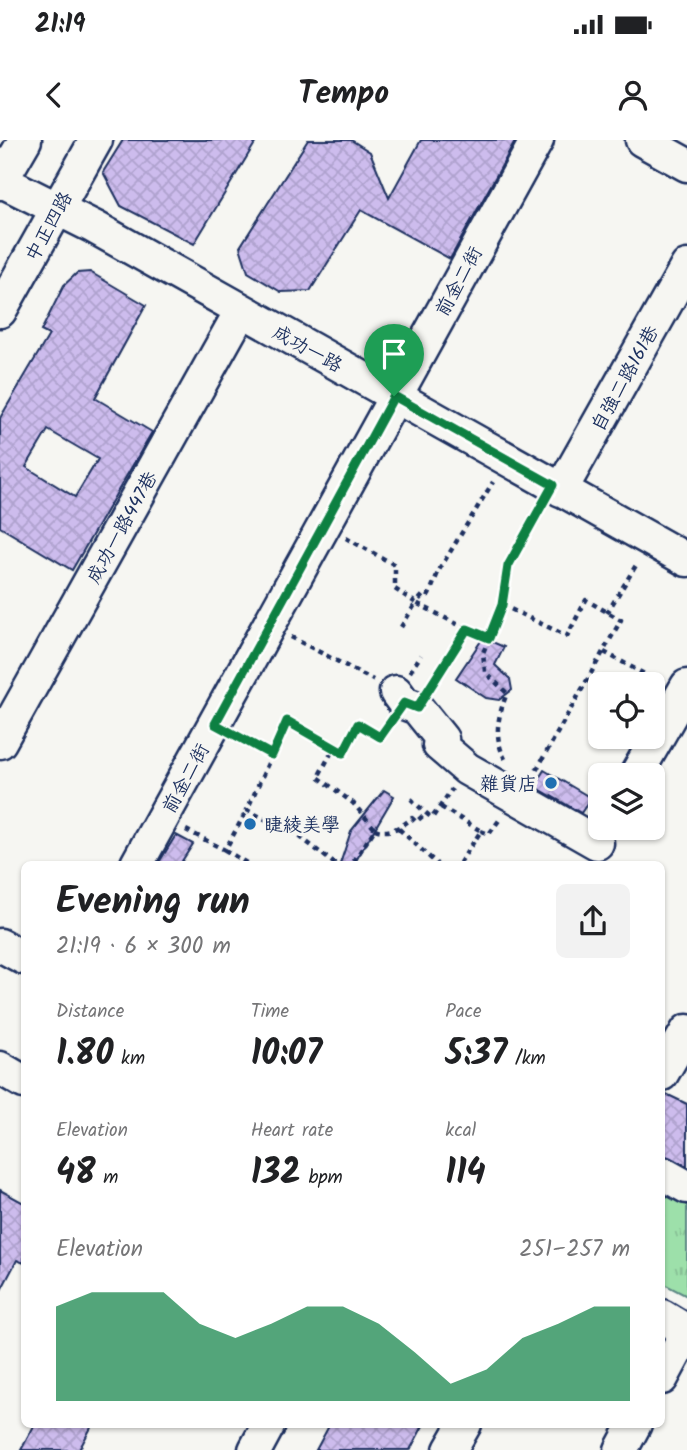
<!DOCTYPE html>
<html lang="en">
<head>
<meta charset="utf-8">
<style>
  :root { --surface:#fff; --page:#f2f2f2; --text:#202124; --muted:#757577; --accent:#0b8043 }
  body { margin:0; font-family:Kalam,"LXGW WenKai TC",sans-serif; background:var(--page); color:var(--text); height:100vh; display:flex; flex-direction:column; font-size:26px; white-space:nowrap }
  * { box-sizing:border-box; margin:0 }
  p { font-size:23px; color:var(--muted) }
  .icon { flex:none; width:38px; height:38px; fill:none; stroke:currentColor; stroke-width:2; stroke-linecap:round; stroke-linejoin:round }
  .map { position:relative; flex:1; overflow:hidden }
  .sheet { position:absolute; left:21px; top:721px; width:644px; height:567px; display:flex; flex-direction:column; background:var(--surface); border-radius:10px; box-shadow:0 2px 5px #0004 }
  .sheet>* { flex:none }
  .buttons { position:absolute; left:588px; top:532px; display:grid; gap:14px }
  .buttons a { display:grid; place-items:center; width:77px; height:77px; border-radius:10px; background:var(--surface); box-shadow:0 2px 5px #0004; font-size:35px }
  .pin { position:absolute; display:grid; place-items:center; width:60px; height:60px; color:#fff; margin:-72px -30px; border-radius:50% 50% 50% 0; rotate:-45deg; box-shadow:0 0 7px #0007 }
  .pin .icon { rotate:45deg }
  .round { display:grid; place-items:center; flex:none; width:74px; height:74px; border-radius:10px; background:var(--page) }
  .overview { display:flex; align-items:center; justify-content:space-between; height:119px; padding:0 35px }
  h1 { font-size:38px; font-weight:600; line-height:52px }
  .metrics { display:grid; grid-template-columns:repeat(3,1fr); gap:10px; height:119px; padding:7px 35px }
  .metrics div { display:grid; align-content:center }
  .metrics b { font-size:35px; font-weight:600 }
  .metrics small { font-size:19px; font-weight:400 }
  .metrics p { font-size:19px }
  .chart { height:196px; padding:14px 35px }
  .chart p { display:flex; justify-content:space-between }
  .chart svg { width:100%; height:126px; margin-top:7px; fill:var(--accent); opacity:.7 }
  .status { display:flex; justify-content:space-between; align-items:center; height:49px; padding:0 35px; background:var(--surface); direction:ltr }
  .status svg { height:19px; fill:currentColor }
  header { display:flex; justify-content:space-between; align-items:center; height:91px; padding:0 35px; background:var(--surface); font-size:32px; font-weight:600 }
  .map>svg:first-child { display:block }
</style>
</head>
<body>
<div class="status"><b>21:19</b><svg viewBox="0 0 49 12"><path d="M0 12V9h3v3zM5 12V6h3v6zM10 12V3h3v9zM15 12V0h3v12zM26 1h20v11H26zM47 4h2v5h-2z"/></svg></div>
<header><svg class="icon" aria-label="back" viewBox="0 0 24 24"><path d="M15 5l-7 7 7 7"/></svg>Tempo<svg class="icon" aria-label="person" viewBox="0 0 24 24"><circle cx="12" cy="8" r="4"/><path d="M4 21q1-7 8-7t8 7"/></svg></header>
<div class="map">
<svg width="687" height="1310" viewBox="0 0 687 1310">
  <defs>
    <pattern id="park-tufts" width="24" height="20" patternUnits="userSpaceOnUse" patternTransform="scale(1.75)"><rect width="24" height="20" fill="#9de0aa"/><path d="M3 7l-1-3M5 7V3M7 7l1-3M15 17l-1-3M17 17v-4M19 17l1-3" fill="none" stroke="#87c095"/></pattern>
    <pattern id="building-cross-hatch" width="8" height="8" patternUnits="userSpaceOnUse" patternTransform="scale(1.75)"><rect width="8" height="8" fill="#cdbced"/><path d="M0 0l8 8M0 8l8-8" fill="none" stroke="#afa2ce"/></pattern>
  </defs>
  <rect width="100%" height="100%" fill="#f6f6f2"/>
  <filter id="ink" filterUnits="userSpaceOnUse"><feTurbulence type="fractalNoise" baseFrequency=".0143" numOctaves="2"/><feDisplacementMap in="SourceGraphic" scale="14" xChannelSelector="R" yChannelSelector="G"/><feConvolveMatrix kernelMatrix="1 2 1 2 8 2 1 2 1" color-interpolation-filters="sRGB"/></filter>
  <g filter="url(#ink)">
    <!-- park -->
    <path fill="url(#park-tufts)" stroke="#5c8884" stroke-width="2" d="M 662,1041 L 687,1055 L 687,1156 L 662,1143 Z"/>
    <!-- building -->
    <path fill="url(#building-cross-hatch)" stroke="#1b2f5e" stroke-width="2" fill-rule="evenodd" d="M 123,0 L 257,0 L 194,104 L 121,66 L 103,32 Z
      M 308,0 L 351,0 L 370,12 L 389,58 L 421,0 L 516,0 L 450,119 L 361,70 L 310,151 L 281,152 L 248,132 L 240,107 Z
      M 90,132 L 146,165 L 95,258 L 152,292 L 72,430 L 0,387 L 0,278 L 49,195 L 41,191 L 64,145 L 77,133 ZM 48,290 L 98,319 L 75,357 L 26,327 Z
      M 483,498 L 504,507 L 495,525 L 510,539 L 512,550 L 499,560 L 486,558 L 456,538 Z
      M 544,630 L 591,658 L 581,673 L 534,646 Z
      M 384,650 L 394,656 L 354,724 L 340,724 L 351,691 Z
      M 176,695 L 193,704 L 180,724 L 158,724 Z
      M 662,952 L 687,964 L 687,1026 L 662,1015 Z
      M 0,1050 L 24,1063 L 24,1123 L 17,1120 L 0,1152 Z
      M 35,1284 L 93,1284 L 79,1310 L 21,1310 Z
      M 330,1284 L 424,1284 L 410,1310 L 316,1310 Z"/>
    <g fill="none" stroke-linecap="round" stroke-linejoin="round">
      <defs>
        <path id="minor" d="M 642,0 L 687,25
          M 0,40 L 94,87 L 687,420
          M 0,43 L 25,0
          M 0,171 L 96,0
          M 561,350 L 687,126
          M 396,552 L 404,563 L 417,568 L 442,599 L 439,605 L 467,629 L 597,703
          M 0,602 L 241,171
          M 636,635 L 687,546
          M 137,724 L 537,0
          M 0,805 L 24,818
          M 0,928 L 24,942
          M 662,934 L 687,891
          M 662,1033 L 687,1047
          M 662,1176 L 687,1191
          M 662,1238 L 687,1192
          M 255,1310 L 269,1284
          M 450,1310 L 465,1284
          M 621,1310 L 635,1284"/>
      </defs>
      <!-- minor casing -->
      <use href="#minor" stroke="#1b2f5e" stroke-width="37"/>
      <!-- path -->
      <path stroke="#1b2f5e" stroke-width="4.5" stroke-dasharray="5 5" stroke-linecap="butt" d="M 346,398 L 395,425 L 395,449 L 416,463 L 424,454 L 429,455 L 439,430 L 493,342
        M 502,465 L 567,496 L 586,460 L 621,480 L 533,636
        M 607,473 L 638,422
        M 401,487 L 416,463 L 467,489
        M 291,497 L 373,540
        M 489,498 L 483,513 L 485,532 L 507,553 C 498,576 493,596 505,619
        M 604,512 L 659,542
        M 410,532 L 421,515
        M 430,546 L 467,489 L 489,498 L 502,465 L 508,426 L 539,369
        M 239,597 L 272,615
        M 334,608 L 343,613 L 358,584 L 380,597 L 389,584
        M 411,659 L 426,673
        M 441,667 L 481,691 L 459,724
        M 375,689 C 387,695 402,687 412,678 L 416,682 L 426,673 L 432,678 L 452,649
        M 399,689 L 437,724
        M 186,690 L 225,710 L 247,670
        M 481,691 L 489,694 L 500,679
        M 225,710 L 248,724
        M 335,724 L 299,696 L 247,670 L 287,581 L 334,608 L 318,637 L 353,663 L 375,689 L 352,724"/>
      <!-- minor -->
      <use href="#minor" stroke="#f6f6f2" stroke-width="32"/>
    </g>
  </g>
  <g fill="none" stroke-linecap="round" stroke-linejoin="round" filter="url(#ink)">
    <defs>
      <path id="route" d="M 394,256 L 553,345 L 508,426 L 502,465 L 489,498 L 467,489 L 417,568 L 404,563 L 380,597 L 358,584 L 343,613 L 287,581 L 272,615 L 215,584 Z"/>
    </defs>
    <!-- route casing -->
    <use href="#route" stroke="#fff" stroke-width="14"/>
    <!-- route -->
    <use href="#route" stroke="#0b8043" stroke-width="9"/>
  </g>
  <!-- markers -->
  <g fill="#1f6fb2" stroke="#f6f6f2" stroke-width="2.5">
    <circle cx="551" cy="643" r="7"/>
    <circle cx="250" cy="684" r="7"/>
  </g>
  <g text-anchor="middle" stroke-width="7" stroke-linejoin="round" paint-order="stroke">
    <!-- street labels -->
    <g font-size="19" fill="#1b2f5e" stroke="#f6f6f2">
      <text transform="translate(48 86) rotate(-61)" y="7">中正四路</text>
      <text transform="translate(458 141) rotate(-61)" y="7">前金二街</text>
      <text transform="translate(308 208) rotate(29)" y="7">成功一路</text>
      <text transform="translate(624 238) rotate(-61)" y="7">自強二路161巷</text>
      <text transform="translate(121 387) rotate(-61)" y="7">成功一路447巷</text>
      <text transform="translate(185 638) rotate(-61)" y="7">前金二街</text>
    </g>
    <!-- poi labels -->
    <g font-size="19" fill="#1b2f5e" stroke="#f6f6f2" text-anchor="end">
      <text x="537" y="650">雜貨店</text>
      <text x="264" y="691" text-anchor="start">睫綾美學</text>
    </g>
  </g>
</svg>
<div class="buttons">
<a><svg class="icon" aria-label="locate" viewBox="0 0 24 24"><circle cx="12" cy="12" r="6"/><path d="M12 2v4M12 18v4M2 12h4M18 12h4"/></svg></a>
<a><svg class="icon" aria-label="layers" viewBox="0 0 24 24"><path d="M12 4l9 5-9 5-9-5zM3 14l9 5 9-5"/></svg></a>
</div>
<div class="pin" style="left:394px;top:256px;background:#1e9e55"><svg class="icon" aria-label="arrive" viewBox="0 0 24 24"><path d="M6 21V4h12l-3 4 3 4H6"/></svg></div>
<section class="sheet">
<div class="overview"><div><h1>Evening run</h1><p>21:19 · 6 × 300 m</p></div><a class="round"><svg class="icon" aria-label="share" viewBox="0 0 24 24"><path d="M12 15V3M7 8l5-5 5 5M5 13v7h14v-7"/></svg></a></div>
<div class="metrics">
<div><p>Distance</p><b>1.80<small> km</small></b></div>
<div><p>Time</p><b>10:07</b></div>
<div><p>Pace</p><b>5:37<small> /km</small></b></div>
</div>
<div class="metrics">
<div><p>Elevation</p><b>48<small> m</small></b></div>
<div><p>Heart rate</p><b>132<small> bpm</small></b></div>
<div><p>kcal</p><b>114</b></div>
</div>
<div class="chart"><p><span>Elevation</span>251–257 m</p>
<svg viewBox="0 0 160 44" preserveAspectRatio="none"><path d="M0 44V11L10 6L20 6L30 6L40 17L50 22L60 17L70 11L80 11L90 17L100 27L110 38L120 33L130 22L140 17L150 11L160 11V44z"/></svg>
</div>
</section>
</div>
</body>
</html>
